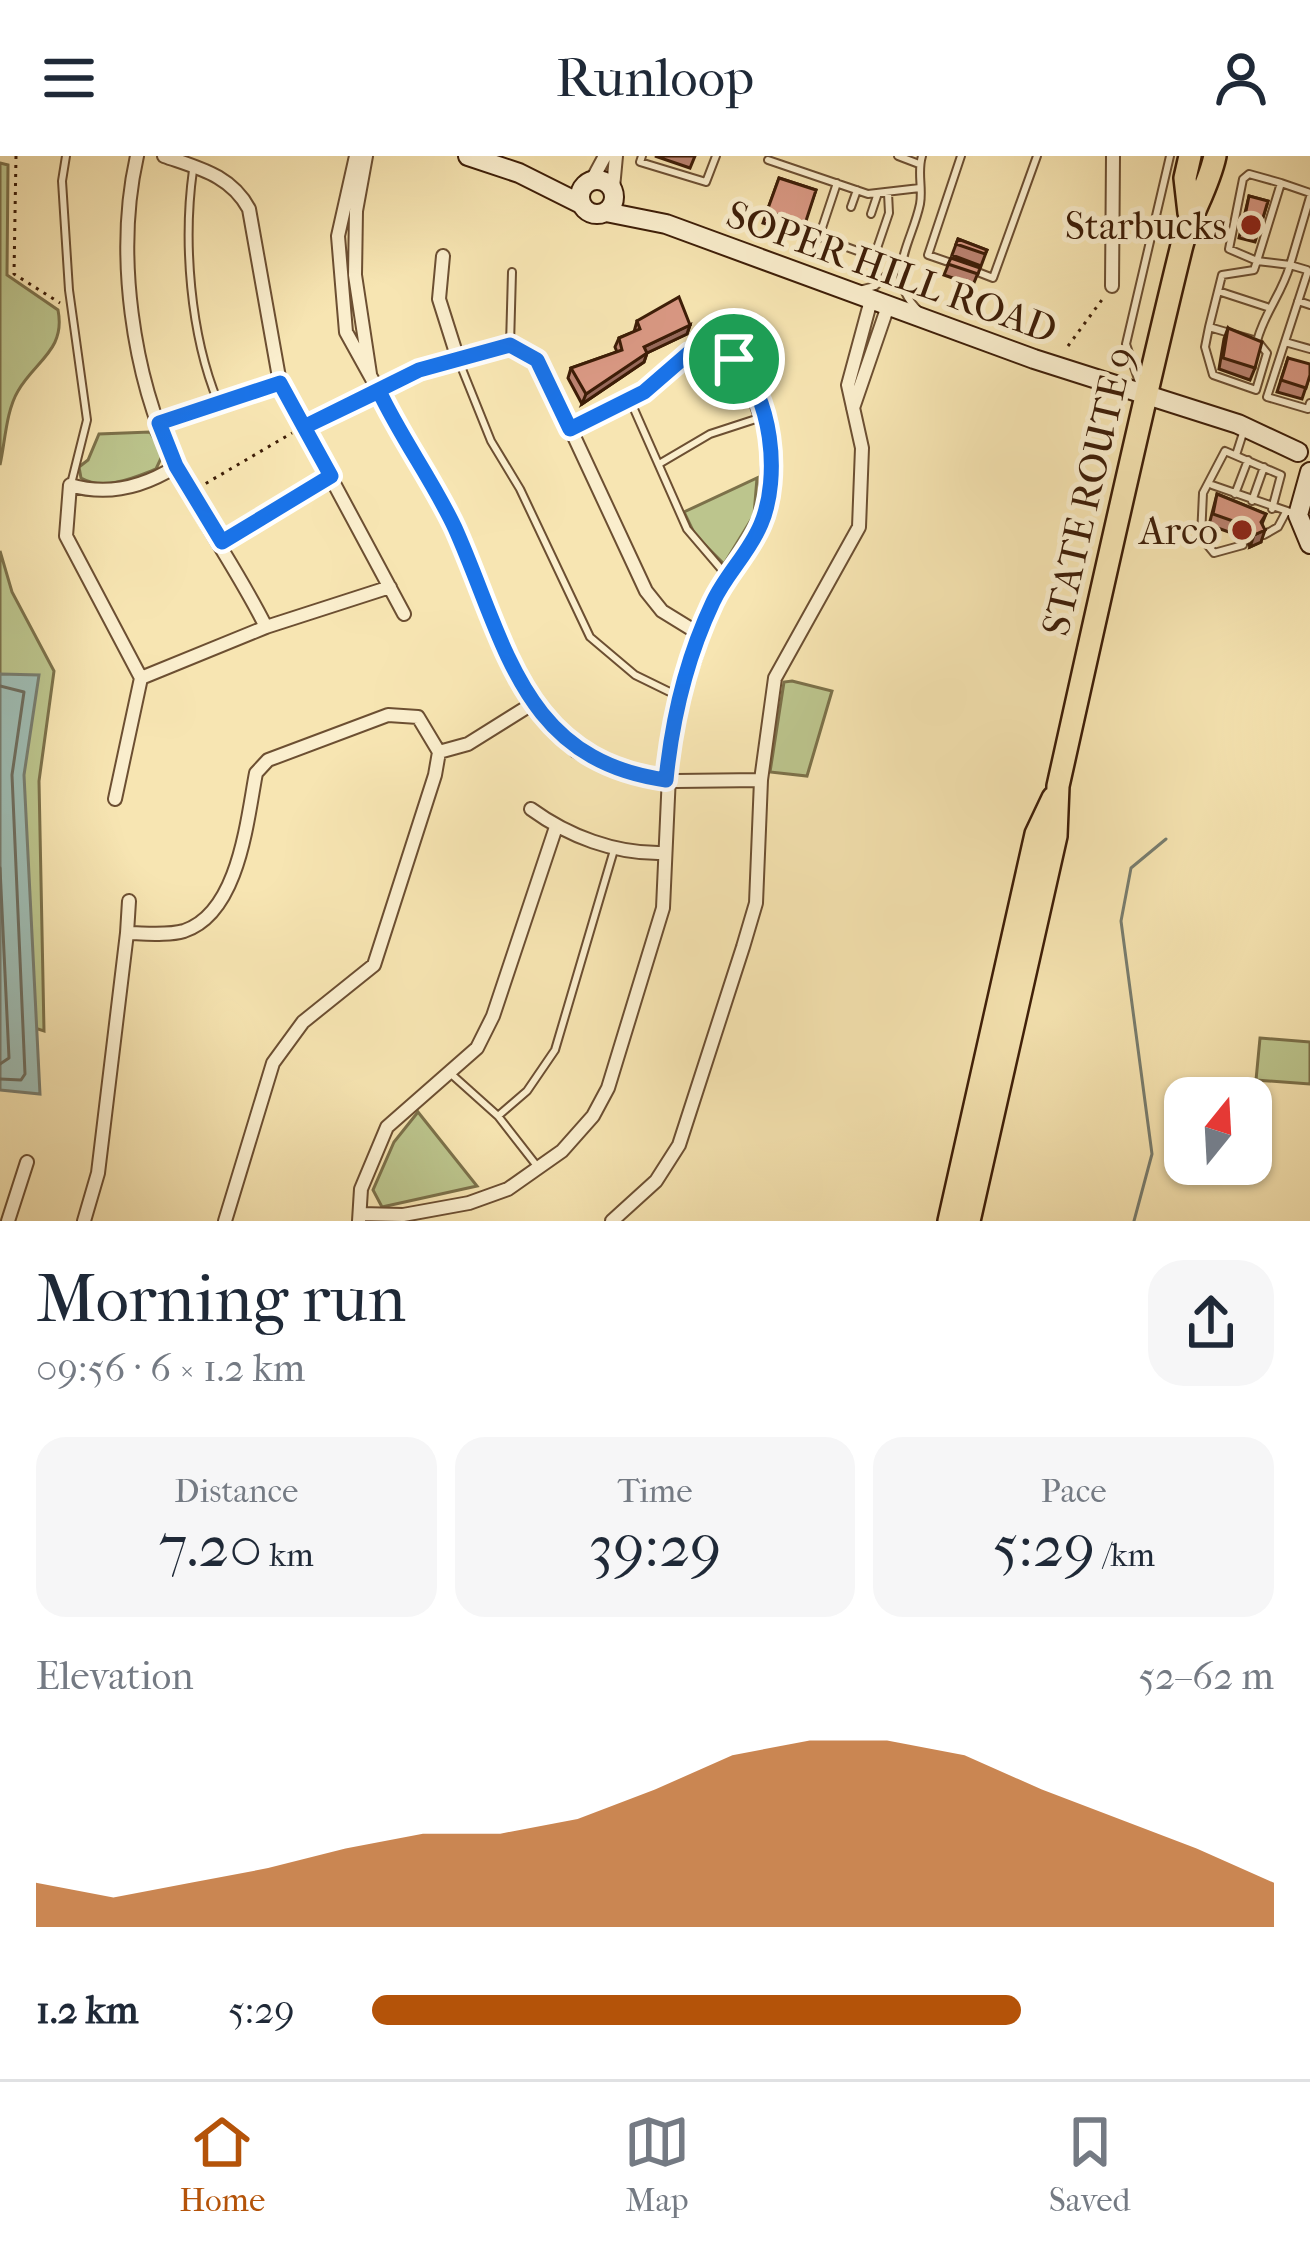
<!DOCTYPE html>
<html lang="en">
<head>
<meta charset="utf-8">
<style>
  :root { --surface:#fff; --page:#f6f6f7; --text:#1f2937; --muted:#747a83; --line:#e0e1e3; --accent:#b45309 }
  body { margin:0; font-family:"IM FELL French Canon",serif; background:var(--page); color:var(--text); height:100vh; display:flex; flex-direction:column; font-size:45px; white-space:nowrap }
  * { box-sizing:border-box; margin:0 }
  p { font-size:39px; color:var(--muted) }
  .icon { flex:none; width:66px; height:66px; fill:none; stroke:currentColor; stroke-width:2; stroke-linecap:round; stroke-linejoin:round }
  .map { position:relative; height:1065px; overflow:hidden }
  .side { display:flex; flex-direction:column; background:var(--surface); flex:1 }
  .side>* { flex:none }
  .needle { width:78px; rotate:18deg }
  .controls { position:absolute; left:1164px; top:921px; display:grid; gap:24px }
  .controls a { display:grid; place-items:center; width:108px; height:108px; border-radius:24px; background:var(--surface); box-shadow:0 3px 9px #0004; font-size:60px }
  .pin { position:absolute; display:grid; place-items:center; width:102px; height:102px; color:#fff; margin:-51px; border:6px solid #fff; border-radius:50%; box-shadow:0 3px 12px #0007 }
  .round { display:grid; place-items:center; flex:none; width:126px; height:126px; border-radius:36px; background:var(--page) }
  .head { display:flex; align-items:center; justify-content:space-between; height:204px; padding:0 36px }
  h1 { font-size:66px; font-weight:600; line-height:90px }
  .figures { display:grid; grid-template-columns:repeat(3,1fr); gap:18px; height:204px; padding:12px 36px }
  .figures div { display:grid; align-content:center; border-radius:30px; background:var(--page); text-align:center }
  .figures b { font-size:60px; font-weight:600 }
  .figures small { font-size:33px; font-weight:400 }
  .figures p { font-size:33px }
  .chart { height:336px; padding:24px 36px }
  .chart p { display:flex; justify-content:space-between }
  .chart svg { width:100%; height:216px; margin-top:12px; fill:var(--accent); opacity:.7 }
  ul { padding:0 36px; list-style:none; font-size:39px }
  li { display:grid; grid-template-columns:192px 144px 1fr; align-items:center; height:90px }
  li i { height:30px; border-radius:15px; background:var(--accent) }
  header { display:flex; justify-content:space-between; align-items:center; height:156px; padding:0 36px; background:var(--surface); font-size:54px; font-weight:600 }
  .dock { display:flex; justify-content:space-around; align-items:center; height:168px; border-top:3px solid var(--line); background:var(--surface); font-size:33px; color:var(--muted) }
  .dock a { display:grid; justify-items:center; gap:6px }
  .dock .on { color:var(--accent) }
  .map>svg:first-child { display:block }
</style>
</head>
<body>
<header><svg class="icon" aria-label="menu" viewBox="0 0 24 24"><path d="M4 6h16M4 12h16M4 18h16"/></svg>Runloop<svg class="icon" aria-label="person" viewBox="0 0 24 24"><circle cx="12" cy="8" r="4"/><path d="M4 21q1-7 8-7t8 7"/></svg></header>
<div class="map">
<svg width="1310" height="1065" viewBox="0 0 1310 1065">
  <rect width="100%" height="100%" fill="#f7e5b2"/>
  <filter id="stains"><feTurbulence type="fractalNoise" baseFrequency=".00167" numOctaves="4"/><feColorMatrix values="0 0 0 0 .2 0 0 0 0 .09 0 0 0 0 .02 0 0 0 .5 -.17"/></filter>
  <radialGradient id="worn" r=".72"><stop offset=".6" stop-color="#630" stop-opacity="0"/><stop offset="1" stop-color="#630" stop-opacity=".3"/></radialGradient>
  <!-- green -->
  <path fill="#bcc58d" stroke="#7c714a" stroke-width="3" d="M 0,7 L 8,9 L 7,119 L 58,154 C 66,194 35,205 18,235 C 6,255 5,287 0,309 Z
    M 150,276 L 163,298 L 156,313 C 133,322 104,335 81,322 L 79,311 L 88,304 L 99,278 Z
    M 757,322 L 754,359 L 724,408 L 695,379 L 684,356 Z
    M 0,395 L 12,436 L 54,515 L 39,625 L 44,875 L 0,861 Z
    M 792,525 L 832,535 L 807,620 L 770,616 L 784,526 Z
    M 1260,882 L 1310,886 L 1310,928 L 1256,924 Z
    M 418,956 L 477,1030 L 382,1051 L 373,1034 L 394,986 Z"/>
  <!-- water -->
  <path fill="#9fbdb4" stroke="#787d6f" stroke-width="3" d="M 0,518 L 39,519 L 24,619 L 40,938 L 0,934 Z"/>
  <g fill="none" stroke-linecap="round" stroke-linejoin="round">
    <!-- shore -->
    <path stroke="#6e6d5e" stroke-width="3" d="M 0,530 L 24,536 L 12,619 L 25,918 L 21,924 L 0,923
      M 0,712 L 9,902 L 0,908"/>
    <!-- stream -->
    <path stroke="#787d6f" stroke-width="3" d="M 1134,1065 L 1152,998 L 1121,765 L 1131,712 L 1166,683"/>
    <defs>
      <path id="lane" d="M 66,0 L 62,25 L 69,134 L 87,264 L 71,328
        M 642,0 L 640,6 L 706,26 L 716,0
        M 898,0 L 919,8
        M 768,4 L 868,38 L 920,32
        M 193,14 C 183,86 190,178 218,246
        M 837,27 L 819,81 L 874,101 L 889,57 L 888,37
        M 1281,27 L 1249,18 L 1243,23 L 1229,93 L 1257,105 L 1281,27 L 1310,37
        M 851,51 L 857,34
        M 871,58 L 878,37
        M 1257,105 L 1290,109 C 1282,138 1265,155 1257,185 L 1209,171 L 1222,119 L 1254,114 Z
        M 957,109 L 928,99 L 961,0
        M 1307,114 L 1290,109 L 1310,41
        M 975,115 L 993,122 L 1037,0
        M 1308,115 L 1267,241 L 1308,253 L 1310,247
        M 863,133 L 875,130 L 899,108
        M 1218,135 L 1267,151
        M 1298,145 L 1310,149
        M 918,154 C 883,120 912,87 920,48 C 923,32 917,16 922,0
        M 1209,171 L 1205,191 L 1213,219 L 1256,234 L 1267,197 L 1259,187
        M 1285,186 L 1310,193
        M 510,189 L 512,116
        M 458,203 L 491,285 L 520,333 L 590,481 L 635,519 L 680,541
        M 1140,229 L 1126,188 L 1170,0
        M 630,244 L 687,373 L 728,421
        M 159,267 L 280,227
        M 1236,299 L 1244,274
        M 659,308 L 710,278 L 759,262
        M 1212,329 L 1293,357
        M 1235,338 L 1248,304
        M 1252,345 L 1264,311
        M 1264,379 L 1278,371 L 1286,356
        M 222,386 L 328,322
        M 1243,389 L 1214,397 L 1201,381 L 1203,337 L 1225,295 L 1281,319 L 1272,353
        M 450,917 L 498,960 L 537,1010
        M 498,960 L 527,935 L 555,894 L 614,694"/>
      <path id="street" d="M 137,0 C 115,97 132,219 175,309 C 201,365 239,416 266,471
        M 164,0 C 198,12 231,19 249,53 L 280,227 L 404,458
        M 356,0 L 338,80 L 346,176 L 454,371 L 532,548 L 576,595 L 607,611 L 676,625 L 761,624
        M 366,0 L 356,55 L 355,119 L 370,218
        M 592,24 L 605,0
        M 613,32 L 616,0
        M 443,100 L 439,143 L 457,200
        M 1112,130 L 1113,0
        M 853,252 L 888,150
        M 305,271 C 356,248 506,148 544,216 L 646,435 L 662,455 L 701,479
        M 141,522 L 266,471 L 390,431
        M 439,596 L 468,588 L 532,548
        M 115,643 L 141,522 L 66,380 L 70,329 C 107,340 143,331 175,311
        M 531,653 C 568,680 615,698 662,697
        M 127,777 L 129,745
        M 360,1058 L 403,1059 L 469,1047 L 508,1033 L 562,995 L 593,960 L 608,932 L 663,752 L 671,575 L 713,445 L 763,364 L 770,288 L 745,214 L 722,196 L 706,192 L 690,197 L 644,236 L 570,273
        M 8,1065 L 27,1006
        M 84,1065 L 98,1017 L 127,777 C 144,777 167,780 184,775 C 239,757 247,664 256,617 L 268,604 L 388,559 L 418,561 L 439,596 L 435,619 L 374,809 L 303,866 L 273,907 L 225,1065
        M 359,1065 L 361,1033 L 387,971 L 477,892 L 493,860 L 556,671
        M 612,1065 L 656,1025 L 679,989 L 743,791 L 756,747 L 761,624 L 775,522 L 859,371 L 862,292 L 848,229 L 871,144"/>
      <path id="secondary" d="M 468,0 L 519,17 L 581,48
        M580 41a17 17 0 1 1 34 0a17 17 0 1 1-34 0Z
        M 606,56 L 666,68 L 1034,203 L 1238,268 L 1298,296
        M 1310,316 L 1298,359 L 1310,388"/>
      <path id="primary" d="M 1189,57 L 1185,22 L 1190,0
        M 949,1065 L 1036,678 L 1053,642
        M 969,1065 L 1056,680 L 1058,630 C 1098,451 1137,272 1181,93 C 1189,60 1208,33 1215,0"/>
    </defs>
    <!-- lane casing -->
    <use href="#lane" stroke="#6c4f32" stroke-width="10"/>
    <!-- street casing -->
    <use href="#street" stroke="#6c4f32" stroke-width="16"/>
    <!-- secondary casing -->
    <use href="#secondary" stroke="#3d1d07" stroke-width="22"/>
    <!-- primary casing -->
    <use href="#primary" stroke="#3d1d07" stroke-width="26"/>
    <!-- path -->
    <path stroke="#3d1d07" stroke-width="3" stroke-dasharray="3 6" stroke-linecap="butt" d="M 16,0 L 14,118 L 60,147
      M 1068,190 L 1104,141
      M 198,332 L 292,277"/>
    <!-- lane -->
    <use href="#lane" stroke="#faeecd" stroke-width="6"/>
    <!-- street -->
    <use href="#street" stroke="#faeecd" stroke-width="12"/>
    <!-- secondary -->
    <use href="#secondary" stroke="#faeecd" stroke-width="18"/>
    <!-- primary -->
    <use href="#primary" stroke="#f7e5b2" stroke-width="21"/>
  </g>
  <!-- wall -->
  <path fill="#bb8371" stroke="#3d1d07" stroke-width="3" d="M 655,0 L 695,0 L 690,12 Z
    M 779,22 L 816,34 L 800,79 L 763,67 Z
    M 1249,40 L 1268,45 L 1255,86 L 1239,82 Z
    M 958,83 L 987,94 L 981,110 L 952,99 Z
    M 951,102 L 980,112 L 973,129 L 944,119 Z
    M 637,165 L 690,169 L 687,178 L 647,197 L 644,206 L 582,248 L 568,222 L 571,212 L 617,196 L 615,191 L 619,182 L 634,176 Z
    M 1228,172 L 1255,212 L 1250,224 L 1219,213 L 1224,183 Z
    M 1288,202 L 1310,219 L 1302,243 L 1277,236 Z
    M 1217,338 L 1266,358 L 1262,368 L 1261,386 L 1250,391 L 1246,382 L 1209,369 Z"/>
  <!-- shaded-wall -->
  <path fill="#986a5c" stroke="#3d1d07" stroke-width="3" d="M 690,169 L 687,178 L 647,197 L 644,206 L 582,248 L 586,238 L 644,191 Z
    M 1265,374 L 1261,386 L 1250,391 L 1254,379 Z"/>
  <!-- building -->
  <path fill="#d99883" stroke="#3d1d07" stroke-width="3" d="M 779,22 L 816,34 L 805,68 L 767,55 Z
    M 1249,40 L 1268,45 L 1259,75 L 1243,70 Z
    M 958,83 L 987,94 L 985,98 L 956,88 Z
    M 951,102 L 980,112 L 978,118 L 948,108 Z
    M 679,141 L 690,169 L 644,191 L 647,197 L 586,238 L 571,212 L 622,194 L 619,182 L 640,173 L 637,165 Z
    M 1228,172 L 1262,186 L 1255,212 L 1223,202 Z
    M 1288,202 L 1310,208 L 1310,219 L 1306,232 L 1281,224 Z
    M 1217,338 L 1266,358 L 1261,366 L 1265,374 L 1254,379 L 1250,371 L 1213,358 Z"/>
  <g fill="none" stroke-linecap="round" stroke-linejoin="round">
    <defs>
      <path id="route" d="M 734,203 L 706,192 L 689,197 L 644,236 L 570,273 L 537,204 L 510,189 L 419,214 L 304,271 L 280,227 L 159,267 L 176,310 L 222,386 L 331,320 L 304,271 L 379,235 C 401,282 433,325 455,372 C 506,486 521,604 666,624 C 672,564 687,501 713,446 C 726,418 749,397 761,368 C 781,321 772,238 734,203"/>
    </defs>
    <!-- route casing -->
    <use href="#route" stroke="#fff" stroke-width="24"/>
    <!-- route -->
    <use href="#route" stroke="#1a73e8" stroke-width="15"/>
  </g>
  <!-- markers -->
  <g fill="#8f2418" stroke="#faeecd" stroke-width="4.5">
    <circle cx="1251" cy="69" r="12"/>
    <circle cx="1242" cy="374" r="12"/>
  </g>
  <g text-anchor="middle" stroke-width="10" stroke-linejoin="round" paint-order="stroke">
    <!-- poi labels -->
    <g font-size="39" fill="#3d1d07" stroke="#faeecd" text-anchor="end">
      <text x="1227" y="83">Starbucks</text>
      <text x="1218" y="388">Arco</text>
    </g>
    <!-- street labels -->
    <g font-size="39" fill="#3d1d07" stroke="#faeecd">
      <text transform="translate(892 115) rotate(20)" y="14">SOPER HILL ROAD</text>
      <text transform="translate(1087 335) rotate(-77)" y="14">STATE ROUTE 9</text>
    </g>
  </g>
  <rect width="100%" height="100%" filter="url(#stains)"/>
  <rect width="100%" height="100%" fill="url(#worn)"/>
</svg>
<div class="controls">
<a><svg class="needle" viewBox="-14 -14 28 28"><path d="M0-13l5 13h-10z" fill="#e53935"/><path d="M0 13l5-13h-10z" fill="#747a83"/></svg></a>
</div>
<div class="pin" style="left:734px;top:203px;background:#1e9e55"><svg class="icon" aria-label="arrive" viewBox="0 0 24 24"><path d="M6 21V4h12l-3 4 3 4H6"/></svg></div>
</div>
<section class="side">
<div class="head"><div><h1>Morning run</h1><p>09:56 · 6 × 1.2 km</p></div><a class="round"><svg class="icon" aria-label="share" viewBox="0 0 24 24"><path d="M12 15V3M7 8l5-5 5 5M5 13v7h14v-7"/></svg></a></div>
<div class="figures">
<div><p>Distance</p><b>7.20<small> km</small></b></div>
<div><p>Time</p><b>39:29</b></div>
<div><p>Pace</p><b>5:29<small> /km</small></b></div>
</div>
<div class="chart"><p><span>Elevation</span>52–62 m</p>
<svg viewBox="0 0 160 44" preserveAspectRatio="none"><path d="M0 44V35L10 38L20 35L30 32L40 28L50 25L60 25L70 22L80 16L90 9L100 6L110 6L120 9L130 16L140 22L150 28L160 35V44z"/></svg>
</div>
<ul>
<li><b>1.2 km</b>5:29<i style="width:72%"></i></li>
</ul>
</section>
<nav class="dock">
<a class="on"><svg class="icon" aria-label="home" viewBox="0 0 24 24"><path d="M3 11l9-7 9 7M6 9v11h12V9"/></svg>Home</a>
<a><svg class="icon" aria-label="map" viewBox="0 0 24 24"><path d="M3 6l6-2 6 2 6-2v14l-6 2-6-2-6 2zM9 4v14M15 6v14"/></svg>Map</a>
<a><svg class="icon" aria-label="saved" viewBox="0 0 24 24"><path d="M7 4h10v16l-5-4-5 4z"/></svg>Saved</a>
</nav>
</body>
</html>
